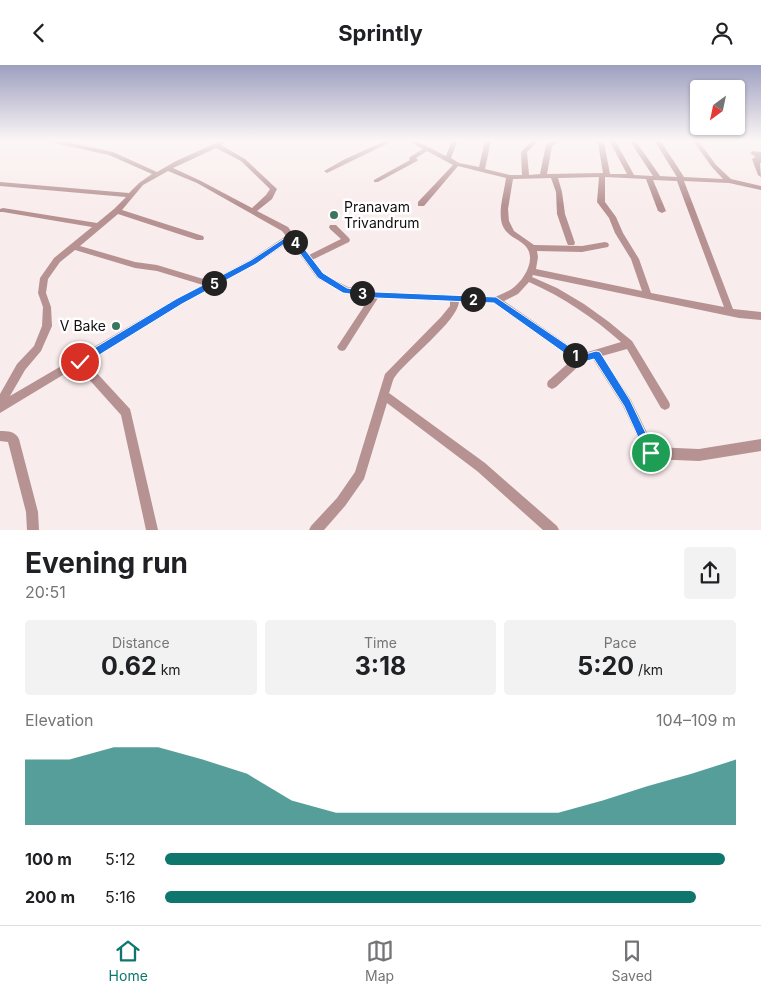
<!DOCTYPE html>
<html lang="en">
<head>
<meta charset="utf-8">
<style>
  :root { --surface:#fff; --page:#f2f2f2; --text:#202124; --muted:#757577; --line:#e0e0e0; --accent:#0f766e }
  body { margin:0; font-family:Inter,sans-serif; background:var(--page); color:var(--text); height:100vh; display:flex; flex-direction:column; font-size:19px; white-space:nowrap }
  * { box-sizing:border-box; margin:0 }
  p { font-size:16px; color:var(--muted) }
  .icon { flex:none; width:28px; height:28px; fill:none; stroke:currentColor; stroke-width:2; stroke-linecap:round; stroke-linejoin:round }
  .map { position:relative; height:465px; overflow:hidden }
  .side { display:flex; flex-direction:column; background:var(--surface); flex:1 }
  .side>* { flex:none }
  .needle { width:32px; rotate:213deg }
  .buttons { position:absolute; left:690px; top:15px; display:grid; gap:10px }
  .buttons a { display:grid; place-items:center; width:55px; height:55px; border-radius:5px; background:var(--surface); box-shadow:0 1px 4px #0004; font-size:25px }
  .pin { position:absolute; display:grid; place-items:center; width:42px; height:42px; color:#fff; margin:-21px; border:2px solid #fff; border-radius:50%; box-shadow:0 1px 5px #0007 }
  .km { position:absolute; width:25px; height:25px; margin:-12px; border-radius:50%; background:#222; color:#fff; font-size:14px; line-height:25px; text-align:center }
  .round { display:grid; place-items:center; flex:none; width:52px; height:52px; border-radius:5px; background:var(--page) }
  .overview { display:flex; align-items:center; justify-content:space-between; height:85px; padding:0 25px }
  h1 { font-size:28px; font-weight:700; line-height:38px }
  .figures { display:grid; grid-template-columns:repeat(3,1fr); gap:8px; height:85px; padding:5px 25px }
  .figures div { display:grid; align-content:center; border-radius:5px; background:var(--page); text-align:center }
  .figures b { font-size:25px; font-weight:700 }
  .figures small { font-size:14px; font-weight:400 }
  .figures p { font-size:14px }
  .chart { height:140px; padding:10px 25px }
  .chart p { display:flex; justify-content:space-between }
  .chart svg { width:100%; height:90px; margin-top:5px; fill:var(--accent); opacity:.7 }
  ul { padding:0 25px; list-style:none; font-size:16px }
  li { display:grid; grid-template-columns:80px 60px 1fr; align-items:center; height:38px }
  li i { height:12px; border-radius:6px; background:var(--accent) }
  header { display:flex; justify-content:space-between; align-items:center; height:65px; padding:0 25px; background:var(--surface); font-size:22px; font-weight:700 }
  .tabs { display:flex; justify-content:space-around; align-items:center; height:70px; border-top:1px solid var(--line); background:var(--surface); font-size:14px; color:var(--muted) }
  .tabs a { display:grid; justify-items:center; gap:2px }
  .tabs .current { color:var(--accent) }
  .map>svg:first-child { display:block }
</style>
</head>
<body>
<header><svg class="icon" aria-label="back" viewBox="0 0 24 24"><path d="M15 5l-7 7 7 7"/></svg>Sprintly<svg class="icon" aria-label="person" viewBox="0 0 24 24"><circle cx="12" cy="8" r="4"/><path d="M4 21q1-7 8-7t8 7"/></svg></header>
<div class="map">
<svg width="761" height="465" viewBox="0 0 761 465">
  <rect width="100%" height="100%" fill="#f9ecec"/>
  <g fill="none" stroke-linecap="round" stroke-linejoin="round">
    <!-- minor -->
    <path fill="#b69293" fill-rule="evenodd" d="M 46,75 L 57,75 L 113,87 L 157,107 L 176,96 L 223,75 L 231,75 L 221,80 L 245,94 L 277,124 L 272,134 L 257,146 L 288,162 L 309,190 L 341,174 L 330,164 L 329,162 L 330,160 L 336,160 L 349,173 L 350,175 L 349,177 L 312,195 L 323,209 L 348,222 L 376,227 L 495,232 C 502,229 508,227 513,223 C 523,216 536,196 527,183 C 520,173 507,173 502,159 C 498,145 504,128 506,113 L 458,101 L 424,141 L 418,141 L 418,137 L 453,100 L 427,86 L 416,93 L 418,95 L 417,96 L 378,117 L 374,117 L 374,115 L 410,95 L 409,93 L 410,92 L 423,84 L 407,75 L 414,75 L 446,91 L 452,75 L 458,75 L 451,93 L 459,98 L 479,102 L 485,75 L 491,75 L 485,104 L 510,110 L 522,110 L 521,87 L 533,75 L 539,75 L 527,87 L 529,110 L 540,109 L 546,80 L 554,75 L 562,75 L 552,81 L 547,109 L 603,108 L 598,78 L 591,75 L 600,75 L 604,77 L 610,109 L 627,109 L 609,75 L 615,75 L 634,110 L 653,111 L 629,75 L 635,75 L 660,111 L 677,112 L 654,75 L 660,75 L 684,112 L 723,114 L 712,102 L 692,75 L 698,75 L 716,100 L 731,114 L 761,121 L 761,125 L 729,118 L 684,116 L 733,244 L 761,247 L 761,255 L 739,253 L 533,210 L 532,212 L 557,223 L 584,239 L 609,257 L 632,276 L 669,337 L 670,340 L 669,343 L 665,345 L 661,343 L 627,284 L 602,291 L 631,335 L 654,382 L 699,384 L 761,374 L 761,386 L 699,396 L 651,394 L 647,392 L 623,341 L 593,294 L 583,297 L 556,322 L 552,324 L 548,322 L 547,319 L 548,316 L 573,294 L 494,238 L 459,237 C 457,257 407,294 394,313 C 392,317 391,323 389,328 L 485,398 L 557,461 L 559,465 L 543,465 L 477,406 L 387,338 L 364,414 L 345,441 L 324,465 L 309,465 L 311,461 L 337,433 L 355,407 L 385,309 L 441,252 L 450,241 L 450,236 L 378,233 L 345,285 L 342,286 L 339,285 L 337,282 L 339,279 L 370,232 L 343,227 L 317,213 L 290,176 L 256,199 L 182,238 L 0,348 L 0,329 L 17,299 L 34,281 L 42,261 L 43,242 L 38,228 L 40,213 L 54,193 L 92,162 L 3,147 L 0,147 L 0,144 L 3,143 L 97,158 L 114,144 L 126,132 L 0,121 L 0,117 L 129,128 L 139,118 L 152,109 L 109,90 L 49,77 ZM 216,83 L 241,96 L 270,124 L 266,130 L 252,143 L 201,116 L 173,103 ZM 168,106 L 197,118 L 282,166 L 286,171 L 250,195 L 210,216 L 157,200 L 135,197 L 80,181 L 118,149 L 197,175 L 203,175 L 204,173 L 203,171 L 122,145 L 143,120 ZM 599,112 L 597,137 L 609,153 L 615,168 L 631,194 L 642,226 L 536,204 L 538,192 L 537,186 L 582,187 L 608,182 L 609,180 L 608,178 L 605,177 L 582,181 L 534,180 L 514,166 L 509,156 L 508,144 L 513,114 L 551,113 L 556,127 L 557,149 L 567,178 L 568,180 L 574,180 L 575,178 L 565,149 L 562,127 L 558,113 ZM 605,112 L 646,114 L 658,146 L 662,148 L 666,146 L 653,115 L 677,116 L 724,242 L 651,228 L 639,194 L 623,168 L 616,152 L 605,137 ZM 75,185 L 135,203 L 157,206 L 203,220 L 176,234 L 10,331 L 25,305 L 41,286 L 52,261 L 51,242 L 46,228 L 48,214 L 60,197 ZM 529,217 C 563,232 594,253 621,277 L 581,289 L 504,236 L 518,229 Z
      M 387,75 L 395,75 L 329,107 L 327,108 L 324,106 L 345,94 Z
      M 753,86 L 761,87 L 761,98 L 760,98 L 761,112 L 758,110 L 752,94 L 755,92 L 757,93 L 750,88 Z
      M 90,304 L 94,305 L 130,344 L 131,348 L 158,465 L 146,465 L 121,350 L 86,311 L 85,308 L 86,305 Z
      M 0,366 C 8,366 15,366 19,374 L 38,447 L 39,465 L 27,465 L 26,447 L 8,377 L 0,376 Z"/>
  </g>
  <!-- sky -->
  <linearGradient id="sky" x2="0" y2="1"><stop stop-color="#9d9fc0"/><stop offset="0.54" stop-color="#fcf6f6"/><stop offset="1" stop-color="#fcf6f6" stop-opacity="0"/></linearGradient>
  <rect width="761" height="140" fill="url(#sky)"/>
  <!-- route -->
  <path fill="#1a73e8" stroke="#fff" d="M 291,169 L 294,170 L 323,208 L 347,223 L 376,227 L 496,232 L 582,290 L 596,286 L 600,287 L 630,335 L 654,385 L 656,388 L 654,392 L 651,394 L 647,392 L 624,341 L 594,294 L 580,298 L 577,297 L 494,238 L 376,233 L 343,228 L 318,213 L 290,175 L 256,199 L 182,239 L 83,300 L 76,300 L 76,294 L 176,234 L 251,195 Z"/>
  <!-- markers -->
  <g fill="#3b755f" stroke="#fff" stroke-width="2">
    <circle cx="334" cy="150" r="5"/>
    <circle cx="116" cy="261" r="5"/>
  </g>
  <g text-anchor="middle" stroke-width="5" stroke-linejoin="round" paint-order="stroke">
    <!-- poi labels -->
    <g font-size="14" fill="#130f10" stroke="#fff" text-anchor="start">
      <text x="344" y="147">Pranavam<tspan x="344" dy="16">Trivandrum</tspan></text>
      <text x="106" y="266" text-anchor="end">V Bake</text>
    </g>
  </g>
</svg>
<div class="buttons">
<a><svg class="needle" viewBox="-14 -14 28 28"><path d="M0-13l5 13h-10z" fill="#e53935"/><path d="M0 13l5-13h-10z" fill="#757577"/></svg></a>
</div>
<div class="pin" style="left:651px;top:388px;background:#1e9e55"><svg class="icon" aria-label="arrive" viewBox="0 0 24 24"><path d="M6 21V4h12l-3 4 3 4H6"/></svg></div>
<div class="pin" style="left:80px;top:297px;background:#d93025"><svg class="icon" aria-label="check" viewBox="0 0 24 24"><path d="M5 12l5 5 9-10"/></svg></div>
<b class="km" style="left:575px;top:290px">1</b>
<b class="km" style="left:473px;top:234px">2</b>
<b class="km" style="left:362px;top:228px">3</b>
<b class="km" style="left:295px;top:177px">4</b>
<b class="km" style="left:214px;top:218px">5</b>
</div>
<section class="side">
<div class="overview"><div><h1>Evening run</h1><p>20:51</p></div><a class="round"><svg class="icon" aria-label="share" viewBox="0 0 24 24"><path d="M12 15V3M7 8l5-5 5 5M5 13v7h14v-7"/></svg></a></div>
<div class="figures">
<div><p>Distance</p><b>0.62<small> km</small></b></div>
<div><p>Time</p><b>3:18</b></div>
<div><p>Pace</p><b>5:20<small> /km</small></b></div>
</div>
<div class="chart"><p><span>Elevation</span>104–109 m</p>
<svg viewBox="0 0 160 44" preserveAspectRatio="none"><path d="M0 44V12L10 12L20 6L30 6L40 12L50 19L60 32L70 38L80 38L90 38L100 38L110 38L120 38L130 32L140 25L150 19L160 12V44z"/></svg>
</div>
<ul>
<li><b>100 m</b>5:12<i style="width:98%"></i></li>
<li><b>200 m</b>5:16<i style="width:93%"></i></li>
</ul>
</section>
<nav class="tabs">
<a class="current"><svg class="icon" aria-label="home" viewBox="0 0 24 24"><path d="M3 11l9-7 9 7M6 9v11h12V9"/></svg>Home</a>
<a><svg class="icon" aria-label="map" viewBox="0 0 24 24"><path d="M3 6l6-2 6 2 6-2v14l-6 2-6-2-6 2zM9 4v14M15 6v14"/></svg>Map</a>
<a><svg class="icon" aria-label="saved" viewBox="0 0 24 24"><path d="M7 4h10v16l-5-4-5 4z"/></svg>Saved</a>
</nav>
</body>
</html>
